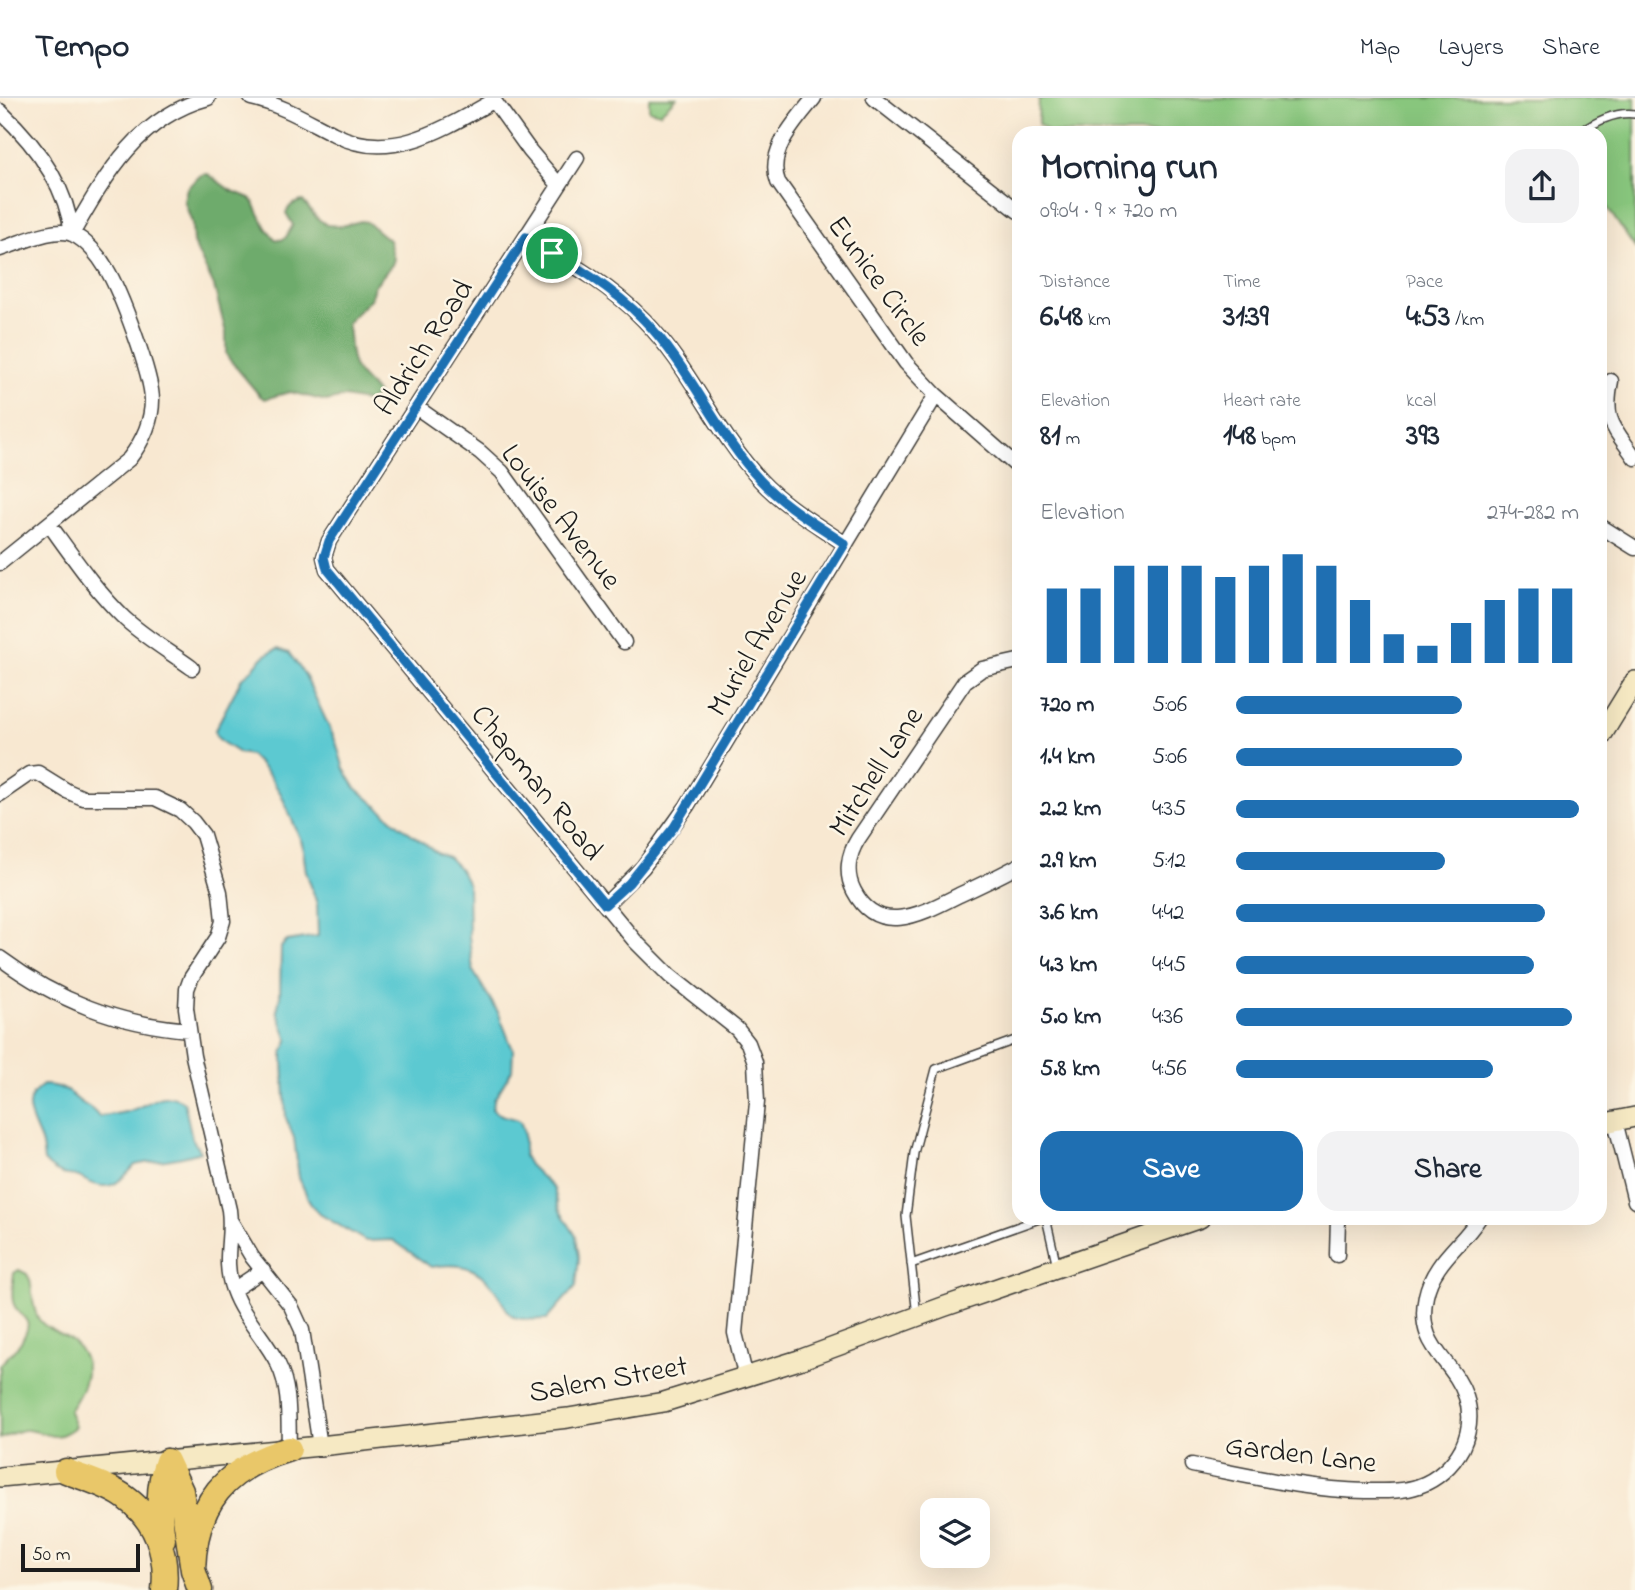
<!DOCTYPE html>
<html lang="en">
<head>
<meta charset="utf-8">
<style>
  :root { --surface:#fff; --page:#f2f2f3; --text:#1f2937; --muted:#747a83; --line:#e0e1e3; --accent:#1f6fb2 }
  body { margin:0; font-family:"Indie Flower",sans-serif; background:var(--page); color:var(--text); height:100vh; display:flex; flex-direction:column; font-size:26px; white-space:nowrap }
  * { box-sizing:border-box; margin:0 }
  p { font-size:23px; color:var(--muted) }
  .icon { flex:none; width:38px; height:38px; fill:none; stroke:currentColor; stroke-width:2; stroke-linecap:round; stroke-linejoin:round }
  .map { position:relative; flex:1; overflow:hidden }
  .panel { position:absolute; left:1012px; top:28px; width:595px; height:1099px; display:flex; flex-direction:column; background:var(--surface); border-radius:21px; box-shadow:0 7px 28px #0002 }
  .panel>* { flex:none }
  .controls { position:absolute; left:920px; top:1400px; display:grid; gap:14px }
  .controls a { display:grid; place-items:center; width:70px; height:70px; border-radius:14px; background:var(--surface); box-shadow:0 7px 28px #0002; font-size:35px }
  .scale { position:absolute; left:21px; bottom:18px; width:119px; box-sizing:border-box; padding-left:7px; border:4px solid #1c1c1c; border-top:0; font-size:19px; line-height:24px; white-space:nowrap; color:#1c1c1c; -webkit-text-stroke:5px #fcf5e5; paint-order:stroke }
  .pin { position:absolute; display:grid; place-items:center; width:60px; height:60px; color:#fff; margin:-30px; border:4px solid #fff; border-radius:50%; box-shadow:0 2px 7px #0007 }
  .round { display:grid; place-items:center; flex:none; width:74px; height:74px; border-radius:21px; background:var(--page) }
  .headline { display:flex; align-items:center; justify-content:space-between; height:119px; padding:0 28px }
  h1 { font-size:38px; font-weight:700; line-height:52px }
  .stats { display:grid; grid-template-columns:repeat(3,1fr); gap:10px; height:119px; padding:7px 28px }
  .stats div { display:grid; align-content:center }
  .stats b { font-size:30px; font-weight:700 }
  .stats small { font-size:19px; font-weight:400 }
  .stats p { font-size:19px }
  .chart { height:196px; padding:14px 28px }
  .chart p { display:flex; justify-content:space-between }
  .chart svg { width:100%; height:126px; margin-top:7px; stroke:var(--accent); stroke-width:6 }
  .button { display:flex; gap:14px; margin-top:auto; padding:14px 28px }
  .button a { flex:1; height:80px; border-radius:21px; background:var(--accent); color:#fff; font-size:28px; font-weight:700; line-height:80px; text-align:center }
  .button a+a { background:var(--page); color:var(--text) }
  ul { padding:0 28px; list-style:none; font-size:23px }
  li { display:grid; grid-template-columns:112px 84px 1fr; align-items:center; height:52px }
  li i { height:18px; border-radius:9px; background:var(--accent) }
  header { display:flex; align-items:center; gap:42px; box-sizing:border-box; height:98px; padding:0 35px; background:var(--surface); border-bottom:2px solid var(--line) }
  header strong { font-size:33px }
  nav { display:flex; gap:38px; margin-inline-start:auto; font-size:24px }
  .map>svg:first-child { display:block }
</style>
</head>
<body>
<header>
<strong>Tempo</strong>
<nav><a>Map</a><a>Layers</a><a>Share</a></nav>
</header>
<div class="map">
<svg width="1635" height="1492" viewBox="0 0 1635 1492">
  <rect width="100%" height="100%" fill="#fcf5e5"/>
  <filter id="ink" filterUnits="userSpaceOnUse"><feTurbulence type="fractalNoise" baseFrequency=".0143" numOctaves="2"/><feDisplacementMap in="SourceGraphic" scale="14" xChannelSelector="R" yChannelSelector="G"/><feConvolveMatrix kernelMatrix="1 2 1 2 8 2 1 2 1" color-interpolation-filters="sRGB"/></filter>
  <filter id="wash" filterUnits="userSpaceOnUse"><feTurbulence type="fractalNoise" baseFrequency=".00686" numOctaves="4" result="noise"/><feDisplacementMap in="SourceGraphic" scale="28" xChannelSelector="R" yChannelSelector="G"/><feGaussianBlur stdDeviation="1.57" result="paint"/><feColorMatrix in="noise" values="0 0 0 0 0 0 0 0 0 0 0 0 0 0 0 0 0 1.4 0 .05"/><feComposite in="paint" operator="in"/></filter>
  <g filter="url(#wash)">
    <rect width="100%" height="100%" fill="#f8e8d1"/>
    <!-- green -->
    <path fill="#88c67d" stroke="#52714c" stroke-width="2" d="M 649,0 L 676,0 L 660,15 L 649,12 Z
      M 1039,0 L 1635,0 L 1635,150 L 1600,99 L 1600,35 L 1050,35 L 1038,26 Z
      M 19,1172 L 27,1176 L 30,1182 C 33,1194 32,1214 41,1224 C 48,1232 60,1235 69,1241 C 97,1262 86,1289 69,1313 L 75,1329 C 53,1346 49,1334 27,1332 C 17,1331 9,1338 0,1341 L 0,1267 C 7,1259 17,1251 22,1242 C 37,1217 18,1222 13,1204 C 11,1195 13,1184 14,1175 Z"/>
    <!-- forest -->
    <path fill="#6eab6c" stroke="#456444" stroke-width="2" d="M 208,76 L 230,92 L 250,100 L 254,105 L 266,130 L 275,141 L 281,142 L 286,139 L 293,127 L 286,115 C 290,106 294,105 303,103 L 317,120 L 327,127 L 341,128 L 361,123 L 367,124 L 389,142 L 394,161 L 392,167 L 374,188 L 371,200 L 347,225 C 351,240 348,255 355,270 C 360,280 371,286 377,296 L 369,304 L 344,299 L 326,303 L 290,294 L 265,301 L 260,298 L 229,261 L 226,256 L 226,235 L 214,188 L 193,145 L 192,125 L 184,102 L 187,90 L 201,77 Z"/>
    <!-- water -->
    <path fill="#5cc9d1" stroke="#3c7276" stroke-width="2" d="M 277,551 L 289,555 L 305,577 L 336,644 L 344,671 L 355,689 L 399,727 L 438,755 L 448,759 L 459,770 L 468,786 L 469,838 L 473,873 L 498,914 L 513,952 L 512,972 L 494,1002 L 492,1011 C 501,1020 511,1018 520,1023 L 524,1035 L 524,1058 L 529,1067 L 554,1091 L 559,1111 L 576,1138 L 579,1159 L 576,1188 L 547,1221 C 537,1221 523,1223 514,1219 C 508,1216 504,1207 501,1201 C 483,1171 465,1163 431,1169 L 393,1142 L 366,1143 L 318,1115 L 310,1105 L 299,1080 L 294,1040 L 286,1020 L 283,963 L 283,954 L 288,942 L 277,913 L 280,899 L 281,849 L 287,843 L 318,838 L 317,806 L 306,773 L 302,745 L 281,696 L 268,676 L 259,666 L 250,657 L 239,655 L 222,644 L 216,638 L 215,632 L 242,580 C 257,571 258,558 277,551 Z
      M 43,987 C 59,987 67,992 78,1002 C 87,1010 90,1007 99,1019 C 110,1016 122,1016 132,1012 C 151,1005 164,991 184,1004 L 192,1040 L 200,1054 C 179,1062 157,1062 135,1067 C 115,1091 105,1094 79,1079 C 77,1078 70,1077 68,1077 C 59,1076 50,1070 44,1063 C 43,1056 43,1047 40,1041 C 31,1019 19,1003 43,987 Z"/>
  </g>
  <g filter="url(#ink)">
    <g fill="none" stroke-linecap="round" stroke-linejoin="round">
      <defs>
        <path id="service" d="M 1579,35 C 1595,24 1616,13 1635,16
          M 1046,1120 L 1057,1168
          M 911,1166 L 1042,1120
          M 917,1218 L 906,1118 L 914,1055 L 936,971 L 1018,941"/>
        <path id="minor" d="M 251,0 C 282,7 306,22 334,36 C 390,66 445,30 493,3
          M 492,0 L 530,53 L 559,87
          M 814,0 C 796,23 766,53 778,84 L 906,265 L 936,297 L 1018,369
          M 874,0 L 1018,113
          M 0,13 C 34,45 67,88 72,136
          M 577,60 L 329,443 L 324,459 L 327,471 L 635,843 L 670,878 L 737,931 L 748,945 L 755,964 L 757,1004 L 735,1235 L 746,1280
          M 72,136 C 106,77 138,19 208,0
          M 526,139 C 567,163 610,187 644,222 C 690,269 715,333 760,382 C 784,408 816,426 845,446
          M 0,151 C 18,146 55,128 72,136 C 86,142 99,158 106,170 C 120,192 152,277 152,302 C 152,324 143,343 129,361 L 0,465
          M 1611,283 C 1603,323 1613,328 1635,360
          M 416,309 L 480,354 L 502,374 L 624,544
          M 49,426 C 73,459 96,493 125,521 C 146,540 170,554 192,570
          M 1600,428 L 1635,450
          M 1018,563 L 982,571 L 965,583 L 858,741 C 848,757 845,776 854,793 C 879,841 925,814 959,797 C 979,788 999,778 1018,768
          M 0,696 L 29,676 L 38,675 L 67,693 L 83,700 L 155,700 L 180,712 L 193,724 L 203,737 L 220,794 L 223,823 L 218,839 L 191,880 L 187,891 L 186,910 L 193,958 L 229,1112 C 233,1140 222,1161 233,1192 C 243,1220 265,1240 278,1266 C 291,1291 288,1324 289,1351
          M 605,807 L 643,769 L 687,708 L 936,297
          M 0,860 C 58,903 117,926 189,932
          M 1615,1023 L 1635,1103
          M 230,1122 L 252,1159 L 291,1208 L 302,1232 L 320,1348
          M 1337,1157 L 1338,1120
          M 233,1192 L 263,1172
          M 1192,1367 C 1250,1378 1307,1392 1366,1393 C 1383,1393 1402,1394 1419,1388 C 1437,1382 1453,1367 1462,1350 C 1470,1333 1472,1317 1466,1299 C 1453,1260 1415,1250 1426,1198 C 1433,1164 1462,1147 1479,1120"/>
        <path id="secondary" d="M 1600,640 L 1635,583
          M 1600,1026 L 1635,1019
          M 0,1379 L 320,1348 L 568,1320 L 664,1304 L 799,1262 L 943,1209 L 1200,1120"/>
        <path id="motorway" d="M 167,1363 L 181,1393 L 193,1472 L 200,1492
          M 66,1373 C 85,1381 109,1387 126,1400 C 156,1422 168,1456 164,1492
          M 163,1441 C 159,1413 157,1389 167,1363
          M 193,1472 C 195,1404 225,1370 289,1351"/>
      </defs>
      <!-- service casing -->
      <use href="#service" stroke="#3d3b37" stroke-width="10"/>
      <!-- minor casing -->
      <use href="#minor" stroke="#3d3b37" stroke-width="17"/>
      <!-- secondary casing -->
      <use href="#secondary" stroke="#3d3b37" stroke-width="22"/>
      <!-- motorway casing -->
      <use href="#motorway" stroke="#3d3b37" stroke-width="27"/>
      <!-- service -->
      <use href="#service" stroke="#fff" stroke-width="7"/>
      <!-- minor -->
      <use href="#minor" stroke="#fff" stroke-width="14"/>
      <!-- secondary -->
      <use href="#secondary" stroke="#f6e9c3" stroke-width="19"/>
      <!-- motorway -->
      <use href="#motorway" stroke="#e9c769" stroke-width="24"/>
    </g>
  </g>
  <g fill="none" stroke-linecap="round" stroke-linejoin="round" filter="url(#ink)">
    <defs>
      <path id="route" d="M 526,139 C 567,163 610,187 644,222 C 690,269 715,333 760,382 C 784,408 816,426 845,446 L 674,729 L 629,785 L 605,807 L 327,471 L 324,459 L 329,443 Z"/>
    </defs>
    <!-- route casing -->
    <use href="#route" stroke="#fff" stroke-width="14"/>
    <!-- route -->
    <use href="#route" stroke="#1f6fb2" stroke-width="9"/>
  </g>
  <g text-anchor="middle" stroke-width="5" stroke-linejoin="round" paint-order="stroke">
    <!-- street labels -->
    <g font-size="30" fill="#1c1c1c" stroke="#fcf5e5">
      <text transform="translate(880 182) rotate(54)" y="10">Eunice Circle</text>
      <text transform="translate(423 249) rotate(-57)" y="10">Aldrich Road</text>
      <text transform="translate(562 418) rotate(52)" y="10">Louise Avenue</text>
      <text transform="translate(756 544) rotate(-59)" y="10">Muriel Avenue</text>
      <text transform="translate(875 673) rotate(-57)" y="10">Mitchell Lane</text>
      <text transform="translate(538 684) rotate(51)" y="10">Chapman Road</text>
      <text transform="translate(608 1280) rotate(-10)" y="10">Salem Street</text>
      <text transform="translate(1301 1355) rotate(7)" y="10">Garden Lane</text>
    </g>
  </g>
</svg>
<div class="controls">
<a><svg class="icon" aria-label="layers" viewBox="0 0 24 24"><path d="M12 4l9 5-9 5-9-5zM3 14l9 5 9-5"/></svg></a>
</div>
<div class="scale">50 m</div>
<div class="pin" style="left:552px;top:155px;background:#1e9e55"><svg class="icon" aria-label="arrive" viewBox="0 0 24 24"><path d="M6 21V4h12l-3 4 3 4H6"/></svg></div>
<section class="panel">
<div class="headline"><div><h1>Morning run</h1><p>09:04 · 9 × 720 m</p></div><a class="round"><svg class="icon" aria-label="share" viewBox="0 0 24 24"><path d="M12 15V3M7 8l5-5 5 5M5 13v7h14v-7"/></svg></a></div>
<div class="stats">
<div><p>Distance</p><b>6.48<small> km</small></b></div>
<div><p>Time</p><b>31:39</b></div>
<div><p>Pace</p><b>4:53<small> /km</small></b></div>
</div>
<div class="stats">
<div><p>Elevation</p><b>81<small> m</small></b></div>
<div><p>Heart rate</p><b>148<small> bpm</small></b></div>
<div><p>kcal</p><b>393</b></div>
</div>
<div class="chart"><p><span>Elevation</span>274–282 m</p>
<svg viewBox="0 0 160 44" preserveAspectRatio="none"><path d="M5 44V18M15 44V18M25 44V10M35 44V10M45 44V10M55 44V14M65 44V10M75 44V6M85 44V10M95 44V22M105 44V34M115 44V38M125 44V30M135 44V22M145 44V18M155 44V18"/></svg>
</div>
<ul>
<li><b>720 m</b>5:06<i style="width:66%"></i></li>
<li><b>1.4 km</b>5:06<i style="width:66%"></i></li>
<li><b>2.2 km</b>4:35<i style="width:100%"></i></li>
<li><b>2.9 km</b>5:12<i style="width:61%"></i></li>
<li><b>3.6 km</b>4:42<i style="width:90%"></i></li>
<li><b>4.3 km</b>4:45<i style="width:87%"></i></li>
<li><b>5.0 km</b>4:36<i style="width:98%"></i></li>
<li><b>5.8 km</b>4:56<i style="width:75%"></i></li>
</ul>
<div class="button"><a>Save</a><a>Share</a></div>
</section>
</div>
</body>
</html>
